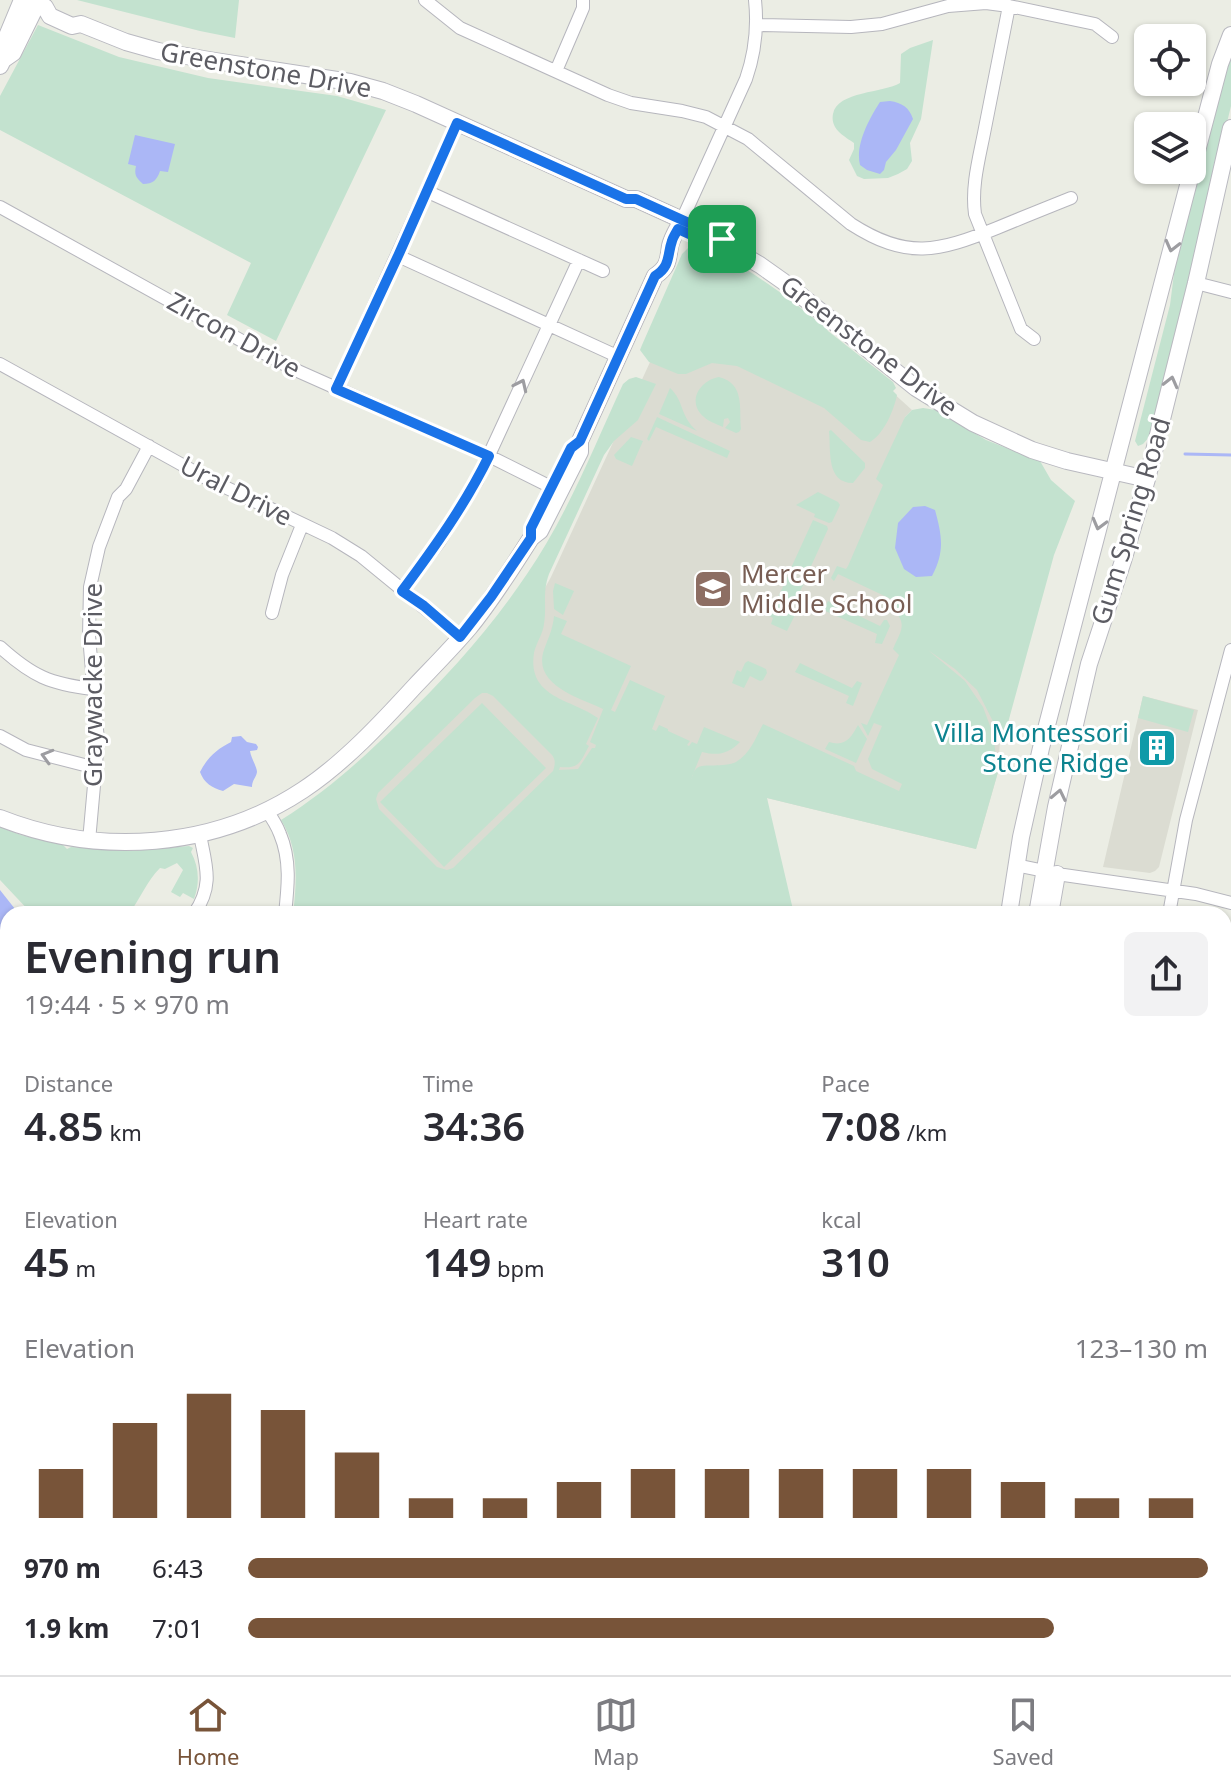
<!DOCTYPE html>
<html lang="en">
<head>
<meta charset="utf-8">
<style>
  :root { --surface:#fff; --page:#f2f2f3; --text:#2b2b33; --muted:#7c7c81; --line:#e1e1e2; --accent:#785439 }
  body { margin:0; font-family:"Noto Sans",sans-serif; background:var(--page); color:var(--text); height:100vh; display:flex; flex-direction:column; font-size:30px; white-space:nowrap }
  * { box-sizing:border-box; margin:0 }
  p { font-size:26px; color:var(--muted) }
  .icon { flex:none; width:44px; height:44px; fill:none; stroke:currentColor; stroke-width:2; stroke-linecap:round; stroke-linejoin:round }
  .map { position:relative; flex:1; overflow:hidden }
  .side { position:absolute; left:0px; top:906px; width:1232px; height:770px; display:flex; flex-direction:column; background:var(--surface); border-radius:24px 24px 0 0; box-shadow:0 2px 6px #0004 }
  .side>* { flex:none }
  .tools { position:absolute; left:1134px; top:24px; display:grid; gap:16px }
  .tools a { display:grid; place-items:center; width:72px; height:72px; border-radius:12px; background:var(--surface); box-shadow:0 2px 6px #0004; font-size:40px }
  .pin { position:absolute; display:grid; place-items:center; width:68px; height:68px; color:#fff; margin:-34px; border-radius:16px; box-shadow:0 4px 12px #0006 }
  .round { display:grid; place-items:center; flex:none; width:84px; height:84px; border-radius:12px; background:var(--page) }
  .overview { display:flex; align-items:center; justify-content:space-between; height:136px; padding:0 24px }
  h1 { font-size:44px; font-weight:600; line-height:60px }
  .stats { display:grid; grid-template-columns:repeat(3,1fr); gap:12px; height:136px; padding:8px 24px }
  .stats div { display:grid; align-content:center }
  .stats b { font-size:40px; font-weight:600 }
  .stats small { font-size:22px; font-weight:400 }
  .stats p { font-size:22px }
  .chart { height:224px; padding:16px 24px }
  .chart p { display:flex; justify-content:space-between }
  .chart svg { width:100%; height:144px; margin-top:8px; stroke:var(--accent); stroke-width:6 }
  ul { padding:0 24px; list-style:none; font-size:26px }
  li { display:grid; grid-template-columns:128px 96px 1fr; align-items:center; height:60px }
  li i { height:20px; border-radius:10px; background:var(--accent) }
  .tab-bar { display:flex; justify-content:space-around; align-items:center; height:112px; border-top:2px solid var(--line); background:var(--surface); font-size:22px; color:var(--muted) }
  .tab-bar a { display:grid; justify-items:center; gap:4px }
  .tab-bar .active { color:var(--accent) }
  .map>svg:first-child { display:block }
</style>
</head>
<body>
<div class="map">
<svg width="1231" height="1675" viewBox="0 0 1231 1675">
  <rect width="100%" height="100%" fill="#ebede4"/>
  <!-- education -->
  <path fill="#dbdcd2" d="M 692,271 L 891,391 L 912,410 L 905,417 L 902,430 L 901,598 L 1002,710 L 998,772 L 976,849 L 767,798 L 777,914 L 316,914 L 318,835 L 521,631 L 551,577 Z
    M 1143,696 L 1198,710 L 1159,867 L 1155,871 L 1150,873 L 1103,867 Z"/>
  <!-- green -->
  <path fill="#c3e2cf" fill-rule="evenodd" d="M 77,0 L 239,0 L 235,38 L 200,31 Z
    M 38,25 L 119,57 L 208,78 L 337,96 L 386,110 L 276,341 L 227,315 L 251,263 L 0,130 L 0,96 Z
    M 933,40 L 921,119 L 910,143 L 912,161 L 907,169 L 898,174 L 888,178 L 864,179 L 857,176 L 849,160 L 854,149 L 854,143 C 844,136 830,129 833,114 C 837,91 884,93 900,83 L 901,54 L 910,48 Z
    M 1231,55 L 1231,106 L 1151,435 L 1143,444 L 1138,446 L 1135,441 L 1170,305 L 1176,258 Z
    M 696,243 C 744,264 784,294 826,328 L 828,331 L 893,382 L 896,388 L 893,391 L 897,395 C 894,410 884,434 870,442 L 861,440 L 824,408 L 737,366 L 712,363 L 686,374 L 678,374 L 649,362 L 640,350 L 642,345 L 682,254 L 688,248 L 694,248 L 694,245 Z
    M 636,377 L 656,384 L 638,420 L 614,441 L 604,455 L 549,574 C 542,593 547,606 544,624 C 543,634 536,643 534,653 C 527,698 572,699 598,718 L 586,744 L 589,746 C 580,762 580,769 560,767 L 559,770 L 578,769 L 592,748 L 595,748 L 596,745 L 590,742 L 604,707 L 603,709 C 580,698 535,686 543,653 C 547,640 553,630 554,616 L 567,621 L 561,634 L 631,666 L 611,710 L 615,712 L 630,680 L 665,696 L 652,729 L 656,731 L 659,725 L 668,729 L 668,731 L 690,741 L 687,745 L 689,746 L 692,742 L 697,744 L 704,727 L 740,742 C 728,754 718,756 702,752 L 691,779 C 693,775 694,770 697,768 C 703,763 724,768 736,762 C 750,754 756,737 763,724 L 854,766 L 856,771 L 899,791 L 902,784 L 872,769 L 868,759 L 882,726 L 874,723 L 868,736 L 861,723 L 867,725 L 899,655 L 893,649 C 901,630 909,623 890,607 L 893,600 L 838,574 L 834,581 L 831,578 L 837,566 L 846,569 L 848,566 L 883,485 L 876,479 L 905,417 L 912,410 L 923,408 L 936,410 L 986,440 L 1040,461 L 1051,480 L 1075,501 L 1054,555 L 1003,741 L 977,690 L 955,669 L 928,650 L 965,681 L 983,707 L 993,734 L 998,772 L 976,849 L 767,798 L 794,914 L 293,914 C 297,880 299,849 281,820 C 327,791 361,760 399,723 C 455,669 506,611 546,544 C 576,493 598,438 623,384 L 629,379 ZM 482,693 L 487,693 L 493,696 L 552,755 C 556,760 555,765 553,771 L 453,868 L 447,870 L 437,867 L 379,809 L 376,799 L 378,793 L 475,698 Z
    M 719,377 C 745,384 739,407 741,429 L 739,432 L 736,433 L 725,428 L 730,422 L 728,418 L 724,419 L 723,427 C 717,424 709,422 704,417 C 686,402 700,380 719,377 Z
    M 670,388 C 685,402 679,415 697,431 L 659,414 Z
    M 657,417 L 730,451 L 727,458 L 656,427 L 649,441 L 647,439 Z
    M 831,430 L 865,463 L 865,468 L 853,483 C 826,483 831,451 829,431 Z
    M 631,437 L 643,441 L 632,466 L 616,459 L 614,455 Z
    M 818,492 L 838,502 L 840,505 L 832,522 L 829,523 L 814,517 L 815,514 L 796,505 Z
    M 813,520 L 827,526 L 828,529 L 807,575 L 804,576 L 792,571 L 791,568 Z
    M 789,574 L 803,580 L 804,583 L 793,606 L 795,615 L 787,631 L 771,624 L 773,618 L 769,616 Z
    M 555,583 L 574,591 L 563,615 L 554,609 L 553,591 Z
    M 828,601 L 880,626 L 884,620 L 887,620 L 890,626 L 882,644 L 875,643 L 877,634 L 823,610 Z
    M 748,661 L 766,669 L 767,673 L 763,680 L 760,681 L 750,676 L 744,688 L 732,683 L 737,670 L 741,672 L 745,663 Z
    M 800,663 L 852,688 L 857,681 L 862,683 L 853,706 L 846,703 L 849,696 L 795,672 Z
    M 1143,696 L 1194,710 L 1188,732 L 1138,718 Z
    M 482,703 L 546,768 L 444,867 L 380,802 Z
    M 858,725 L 867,739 L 856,763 L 825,749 L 829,742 C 845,747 851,738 858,725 Z
    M 0,827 L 21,835 L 63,845 L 67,849 L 71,847 L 130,851 L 189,846 L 193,848 L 191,852 C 199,867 200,883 194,899 L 183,893 L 180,897 L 171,892 L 183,870 L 177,863 L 165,869 L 160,868 C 147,881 140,899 129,914 L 32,914 L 0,880 Z
    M 0,1115 L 8,1119 L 8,1426 L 2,1439 L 0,1452 L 0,1289 L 6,1268 L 0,1250 Z"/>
  <!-- water -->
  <path fill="#abb7f6" d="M 890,101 C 902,103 909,107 913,119 L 896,150 L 886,162 L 884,170 L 880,174 L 867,170 L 860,165 C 855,145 869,119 880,102 Z
    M 135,135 L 175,144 L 168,172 L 160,171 C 157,180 153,184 143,184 C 136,178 134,175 136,166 L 128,164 Z
    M 925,506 L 935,510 C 942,536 945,551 932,576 L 916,577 L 904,569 L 895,548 L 898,523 L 913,507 Z
    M 241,736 L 247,742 L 256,744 L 258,747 L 257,750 L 250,751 C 251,758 257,767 257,772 C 256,778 252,780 252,787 L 234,784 L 223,791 C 212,788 204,783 200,772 C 207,758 217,749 231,742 L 232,737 Z
    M 0,890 L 19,914 L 8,914 L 8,1052 L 0,1052 Z"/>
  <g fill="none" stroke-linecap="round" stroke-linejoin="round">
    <!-- stream -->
    <path stroke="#abb7f6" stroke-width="3" d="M 1185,454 L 1231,455
      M 0,1066 L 6,1052
      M 0,1098 L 8,1110
      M 0,1160 L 8,1158
      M 0,1180 L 2,1182 C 5,1196 11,1215 0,1225
      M 0,1264 L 1,1276 L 0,1281
      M 0,1524 L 8,1548
      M 0,1571 L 8,1564"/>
    <defs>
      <path id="street" d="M 425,0 L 460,28 L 608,95 L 631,103 L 682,111 L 706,117 L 748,139 L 851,224 C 907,260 938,252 997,228 C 1021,218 1046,208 1071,198
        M 1009,6 C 1001,46 993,87 985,128 C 980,155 971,185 975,214 L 1021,329 L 1034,339
        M 757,25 L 851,27 L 882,24 L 948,6 L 986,3 L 1009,6 L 1095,24 L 1112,37
        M 556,71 L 583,8 L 583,0
        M 426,191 L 603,271
        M 0,207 L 291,368 L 489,456 L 561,492
        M 682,220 L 746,79 C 755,53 758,28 755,0
        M 398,256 L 619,357
        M 1196,283 L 1231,292
        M 0,364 L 206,478 L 332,538 L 361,556 L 460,637
        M 336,389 L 457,123
        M 402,591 L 439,542 L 477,481 L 579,260
        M 272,613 L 282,575 L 302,525
        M 0,647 C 32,676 50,684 93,689
        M 0,736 L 26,750 L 96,768
        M 267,811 C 272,818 277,826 280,834 C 291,860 288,887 285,914
        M 89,841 L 98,741 L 89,636 L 90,587 L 99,547 L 118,497 L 126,489 L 149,446
        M 1016,865 L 1064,875 L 1196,894 L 1231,903
        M 194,914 C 214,885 206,866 200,835
        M 1169,914 L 1186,820 L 1231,650
        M 1224,1059 L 1231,1059
        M 1224,1189 L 1231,1194
        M 1224,1374 L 1231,1376
        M 1224,1599 L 1231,1601
        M 184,1668 L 196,1675
        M 526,1675 L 526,1668
        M 1080,1675 L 1082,1668"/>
      <path id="secondary" d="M 45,7 L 50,16 L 72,26 L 81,24 L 126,42 L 158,51 L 209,60 L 350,82 L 383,91 L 416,104 L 626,199 L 636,199 L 726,240 L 731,248 L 760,265 L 784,282 L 916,388 L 973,423 L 1032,450 L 1067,461 L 1147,479
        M 3,60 L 2,48 L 22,0
        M 0,66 L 3,60 L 13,53 L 39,0
        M 1192,170 L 1220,64 L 1231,35
        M 0,818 C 99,857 214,849 303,790 C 344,763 382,722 415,686 C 433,667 452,648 469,628 C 492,600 512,568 531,538 L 540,531 L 580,452 L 580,441 L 655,276 C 669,267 668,259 670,246 C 672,237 678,228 682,220
        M 1009,914 L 1021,837 L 1041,748 L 1192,170
        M 1037,914 L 1056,807 L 1089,664 L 1123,561 L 1147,479 L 1196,283 L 1231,128
        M 1050,914 L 1057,874
        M 931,1675 L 934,1668
        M 964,1675 L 967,1668"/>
    </defs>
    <!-- street casing -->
    <use href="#street" stroke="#b6b6bd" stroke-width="14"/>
    <!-- secondary casing -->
    <use href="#secondary" stroke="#b9b9c0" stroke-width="18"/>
    <!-- street -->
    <use href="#street" stroke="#fff" stroke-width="12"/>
    <!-- secondary -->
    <use href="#secondary" stroke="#fff" stroke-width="16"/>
  </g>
  <!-- one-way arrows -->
  <defs><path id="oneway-chevron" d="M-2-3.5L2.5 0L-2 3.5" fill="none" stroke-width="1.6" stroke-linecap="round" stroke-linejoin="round" transform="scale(2)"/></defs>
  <g stroke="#9d9da1">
    <use href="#oneway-chevron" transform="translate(1172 246) rotate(104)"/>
    <use href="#oneway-chevron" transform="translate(1171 382) rotate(-76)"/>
    <use href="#oneway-chevron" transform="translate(521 385) rotate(-65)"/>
    <use href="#oneway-chevron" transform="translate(1099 524) rotate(105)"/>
    <use href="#oneway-chevron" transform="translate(47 756) rotate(-164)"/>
    <use href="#oneway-chevron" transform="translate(1059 795) rotate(-78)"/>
  </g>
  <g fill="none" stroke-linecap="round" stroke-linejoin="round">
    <defs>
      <path id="route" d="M 457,123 L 626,199 L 636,199 L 689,223 L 726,240 L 731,248 L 722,249 L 678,229 C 676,233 673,237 672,241 C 667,255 671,266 655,276 L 580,441 L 571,448 L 531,528 L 531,538 L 491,597 L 460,637 L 424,606 L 402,591 C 434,548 465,505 489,456 L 336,389 L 398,256 Z"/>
    </defs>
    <!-- route casing -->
    <use href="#route" stroke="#fff" stroke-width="16"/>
    <!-- route -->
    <use href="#route" stroke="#1a73e8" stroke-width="10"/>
  </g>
  <!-- icons -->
  <defs>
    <symbol id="school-square" viewBox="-11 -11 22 22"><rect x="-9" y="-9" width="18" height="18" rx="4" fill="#8d6e63" stroke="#fff"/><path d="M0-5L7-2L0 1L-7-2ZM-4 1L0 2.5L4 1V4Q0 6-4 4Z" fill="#fff"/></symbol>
    <symbol id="building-square" viewBox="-11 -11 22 22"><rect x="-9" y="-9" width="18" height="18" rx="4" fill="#0f9aa8" stroke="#fff"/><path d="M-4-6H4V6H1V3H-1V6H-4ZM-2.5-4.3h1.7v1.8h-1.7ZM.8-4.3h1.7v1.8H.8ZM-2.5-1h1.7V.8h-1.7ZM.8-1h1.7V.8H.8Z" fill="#fff"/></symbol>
  </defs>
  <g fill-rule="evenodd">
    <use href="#school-square" x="691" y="567" width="44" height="44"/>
    <use href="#building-square" x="1135" y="726" width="44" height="44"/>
  </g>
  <g text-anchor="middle" stroke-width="6" stroke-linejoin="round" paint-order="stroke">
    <!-- street labels -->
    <g font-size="26" fill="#5c5c63" stroke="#fff">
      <text transform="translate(266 70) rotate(10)" y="9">Greenstone Drive</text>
      <text transform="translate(234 335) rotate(29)" y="9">Zircon Drive</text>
      <text transform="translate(869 346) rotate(37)" y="9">Greenstone Drive</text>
      <text transform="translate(236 491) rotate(27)" y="9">Ural Drive</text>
      <text transform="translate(1131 521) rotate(-73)" y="9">Gum Spring Road</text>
      <text transform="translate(93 685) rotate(-90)" y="9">Graywacke Drive</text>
    </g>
    <!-- education labels -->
    <g font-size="26" fill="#785e54" stroke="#fff" text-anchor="start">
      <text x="741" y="583">Mercer<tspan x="741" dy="30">Middle School</tspan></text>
    </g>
    <!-- culture labels -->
    <g font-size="26" fill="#0d838f" stroke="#fff" text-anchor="end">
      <text x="1129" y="742">Villa Montessori<tspan x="1129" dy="30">Stone Ridge</tspan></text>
    </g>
  </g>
</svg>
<div class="tools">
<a><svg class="icon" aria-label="locate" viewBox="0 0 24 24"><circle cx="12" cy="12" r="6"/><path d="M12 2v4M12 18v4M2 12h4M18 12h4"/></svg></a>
<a><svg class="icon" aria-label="layers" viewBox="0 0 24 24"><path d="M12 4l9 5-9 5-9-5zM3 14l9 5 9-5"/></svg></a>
</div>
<div class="pin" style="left:722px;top:239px;background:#1e9e55"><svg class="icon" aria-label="arrive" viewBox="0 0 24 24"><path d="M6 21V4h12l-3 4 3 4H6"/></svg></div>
<section class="side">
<div class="overview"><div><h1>Evening run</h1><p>19:44 · 5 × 970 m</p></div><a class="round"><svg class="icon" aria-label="share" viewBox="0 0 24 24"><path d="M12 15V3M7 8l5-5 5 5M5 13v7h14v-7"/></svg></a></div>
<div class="stats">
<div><p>Distance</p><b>4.85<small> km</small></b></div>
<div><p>Time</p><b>34:36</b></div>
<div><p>Pace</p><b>7:08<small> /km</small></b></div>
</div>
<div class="stats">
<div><p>Elevation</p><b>45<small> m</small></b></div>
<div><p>Heart rate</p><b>149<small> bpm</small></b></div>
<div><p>kcal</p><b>310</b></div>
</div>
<div class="chart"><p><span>Elevation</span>123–130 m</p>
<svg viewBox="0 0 160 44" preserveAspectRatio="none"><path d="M5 44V29M15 44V15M25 44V6M35 44V11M45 44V24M55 44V38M65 44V38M75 44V33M85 44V29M95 44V29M105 44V29M115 44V29M125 44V29M135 44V33M145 44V38M155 44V38"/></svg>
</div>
<ul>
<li><b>970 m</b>6:43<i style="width:100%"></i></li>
<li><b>1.9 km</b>7:01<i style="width:84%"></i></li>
</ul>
</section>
</div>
<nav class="tab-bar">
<a class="active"><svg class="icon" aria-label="home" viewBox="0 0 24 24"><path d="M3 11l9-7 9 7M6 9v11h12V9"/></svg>Home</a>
<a><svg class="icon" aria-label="map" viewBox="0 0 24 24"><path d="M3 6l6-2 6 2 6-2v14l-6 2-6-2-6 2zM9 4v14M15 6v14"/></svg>Map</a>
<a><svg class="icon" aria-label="saved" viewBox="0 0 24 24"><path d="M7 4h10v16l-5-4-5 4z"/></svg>Saved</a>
</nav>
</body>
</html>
